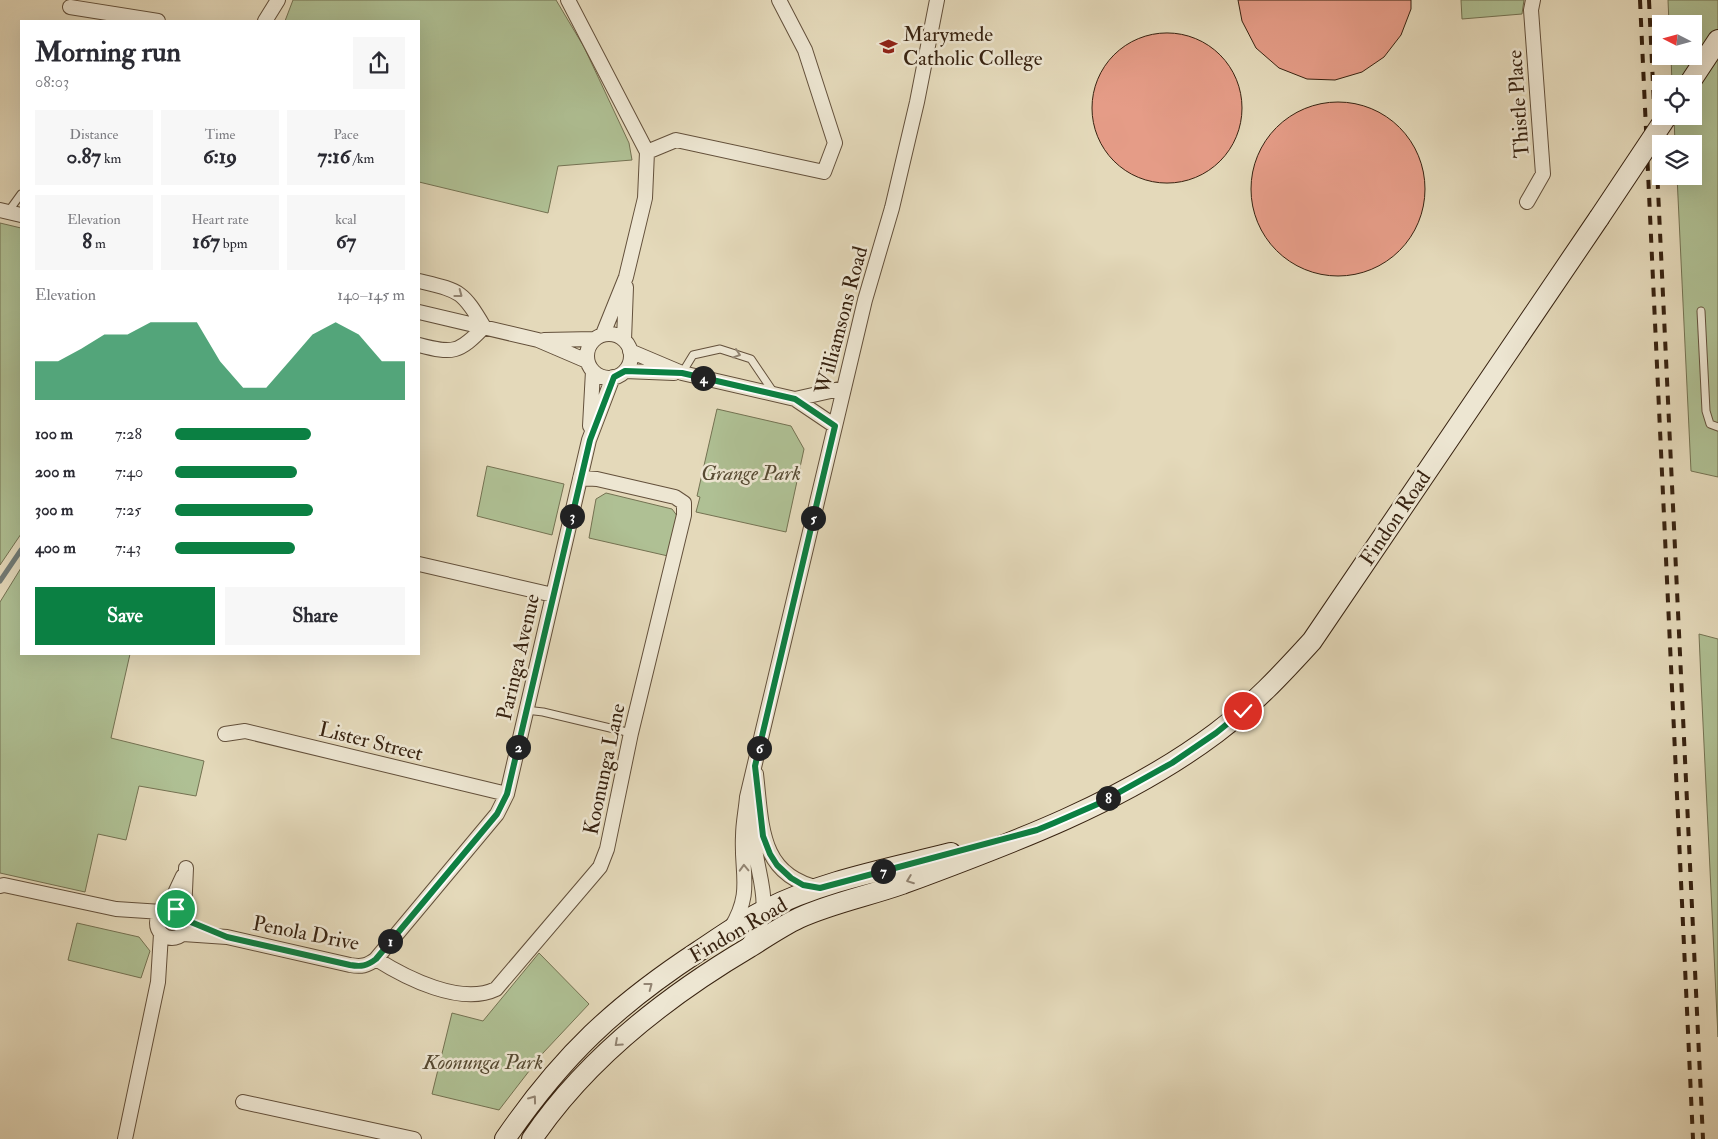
<!DOCTYPE html>
<html lang="en">
<head>
<meta charset="utf-8">
<style>
  :root { --surface:#fff; --page:#f7f7f7; --text:#2b2b33; --muted:#7c7c81; --accent:#0b8043 }
  body { margin:0; font-family:"IM FELL Double Pica",serif; background:var(--page); color:var(--text); height:100vh; display:flex; flex-direction:column; font-size:19px; white-space:nowrap }
  * { box-sizing:border-box; margin:0 }
  p { font-size:16px; color:var(--muted) }
  .icon { flex:none; width:28px; height:28px; fill:none; stroke:currentColor; stroke-width:2; stroke-linecap:round; stroke-linejoin:round }
  .map { position:relative; flex:1; overflow:hidden }
  .sheet { position:absolute; left:20px; top:20px; width:400px; height:635px; display:flex; flex-direction:column; background:var(--surface); border-radius:0px; box-shadow:0 5px 20px #0002 }
  .sheet>* { flex:none }
  .needle { width:32px; rotate:276deg }
  .fabs { position:absolute; left:1652px; top:15px; display:grid; gap:10px }
  .fabs a { display:grid; place-items:center; width:50px; height:50px; border-radius:0px; background:var(--surface); box-shadow:0 5px 20px #0002; font-size:25px }
  .pin { position:absolute; display:grid; place-items:center; width:42px; height:42px; color:#fff; margin:-21px; border:2px solid #fff; border-radius:50%; box-shadow:0 1px 5px #0007 }
  .km { position:absolute; width:25px; height:25px; margin:-12px; border-radius:50%; background:#222; color:#fff; font-size:14px; line-height:25px; text-align:center }
  .round { display:grid; place-items:center; flex:none; width:52px; height:52px; border-radius:0px; background:var(--page) }
  .overview { display:flex; align-items:center; justify-content:space-between; height:85px; padding:0 15px }
  h1 { font-size:28px; font-weight:700; line-height:38px }
  .stats { display:grid; grid-template-columns:repeat(3,1fr); gap:8px; height:85px; padding:5px 15px }
  .stats div { display:grid; align-content:center; border-radius:0px; background:var(--page); text-align:center }
  .stats b { font-size:21px; font-weight:700 }
  .stats small { font-size:14px; font-weight:400 }
  .stats p { font-size:14px }
  .chart { height:140px; padding:10px 15px }
  .chart p { display:flex; justify-content:space-between }
  .chart svg { width:100%; height:90px; margin-top:5px; fill:var(--accent); opacity:.7 }
  .action { display:flex; gap:10px; margin-top:auto; padding:10px 15px }
  .action a { flex:1; height:58px; border-radius:0px; background:var(--accent); color:#fff; font-size:20px; font-weight:700; line-height:58px; text-align:center }
  .action a+a { background:var(--page); color:var(--text) }
  ul { padding:0 15px; list-style:none; font-size:16px }
  li { display:grid; grid-template-columns:80px 60px 1fr; align-items:center; height:38px }
  li i { height:12px; border-radius:6px; background:var(--accent) }
  .map>svg:first-child { display:block }
</style>
</head>
<body>
<div class="map">
<svg width="1718" height="1139" viewBox="0 0 1718 1139">
  <rect width="100%" height="100%" fill="#e4d9ba"/>
  <filter id="stains"><feTurbulence type="fractalNoise" baseFrequency=".004" numOctaves="4"/><feColorMatrix values="0 0 0 0 .2 0 0 0 0 .09 0 0 0 0 .02 0 0 0 .5 -.17"/></filter>
  <radialGradient id="worn" r=".72"><stop offset=".6" stop-color="#630" stop-opacity="0"/><stop offset="1" stop-color="#630" stop-opacity=".3"/></radialGradient>
  <!-- green -->
  <path fill="#afc094" stroke="#747252" d="M 293,0 L 556,0 L 584,47 L 629,143 L 632,160 L 558,166 L 548,213 L 419,182 L 419,21 L 285,21 Z
    M 1461,0 L 1524,0 L 1522,14 L 1462,19 Z
    M 1668,0 L 1718,0 L 1718,477 L 1691,471 L 1677,176 L 1694,176 L 1694,144 L 1675,144 L 1674,116 L 1694,116 L 1694,84 L 1672,84 L 1671,56 L 1694,56 L 1694,24 L 1669,24 Z
    M 0,223 L 21,228 L 21,534 L 0,565 Z
    M 717,409 L 791,426 L 804,449 L 786,532 L 696,512 L 700,497 L 697,496 Z
    M 487,466 L 564,484 L 552,535 L 477,516 Z
    M 606,493 L 672,509 L 678,517 L 668,556 L 589,538 L 596,499 Z
    M 21,568 L 21,654 L 130,654 L 111,738 L 204,761 L 196,796 L 139,786 L 126,840 L 98,834 L 85,892 L 0,873 L 0,602 Z
    M 1699,634 L 1718,639 L 1718,1037 L 1701,681 Z
    M 77,923 L 139,937 L 150,951 L 141,978 L 68,960 Z
    M 539,953 L 589,1004 L 543,1053 L 499,1110 L 432,1094 L 452,1013 L 483,1021 Z"/>
  <g fill="none" stroke-linecap="round" stroke-linejoin="round">
    <!-- stream -->
    <path stroke="#737c77" stroke-width="5" d="M 0,581 L 21,550"/>
  </g>
  <!-- building -->
  <path fill="#e59c87" stroke="#382311" d="M 1238,0 L 1411,0 L 1411,9 L 1401,35 L 1384,57 L 1362,72 L 1335,80 L 1307,79 L 1279,68 L 1256,48 L 1242,21 Z
    M1092 108a75 75 0 1 1 150 0a75 75 0 1 1-150 0Z
    M1251 189a87 87 0 1 1 174 0a87 87 0 1 1-174 0Z"/>
  <g fill="none" stroke-linecap="round" stroke-linejoin="round">
    <defs>
      <path id="lane" d="M 8,212 L 21,194
        M 1701,311 L 1706,411 L 1710,424 L 1718,427
        M 682,373 L 693,355 L 720,349 L 751,359 L 774,393
        M 526,710 L 543,712 L 631,733"/>
      <path id="street" d="M 568,0 L 647,152 L 645,198 L 626,277 L 603,334
        M 70,7 L 158,21
        M 265,21 L 278,0
        M 647,152 L 676,140 L 824,172 L 835,143 L 805,50 L 779,0
        M 1527,202 L 1543,174 L 1531,10 L 1533,0
        M 0,210 L 21,215
        M 419,281 C 460,291 462,290 484,327 C 459,353 453,354 419,345
        M 419,312 L 538,340 L 587,361
        M587 356a22 22 0 1 1 44 0a22 22 0 1 1-44 0Z
        M 544,340 L 594,339
        M 624,340 L 626,287
        M 630,351 L 682,373 L 795,399 L 835,426
        M 625,371 L 674,373
        M 795,399 L 844,388
        M 590,426 L 593,371
        M 419,564 L 553,595
        M 225,734 L 245,731 L 507,794
        M 756,774 C 762,825 759,875 819,888
        M 0,886 L 4,885 L 116,909 L 162,912
        M 168,908 L 183,876
        M157 923a15 15 0 1 1 30 0a15 15 0 1 1-30 0Z
        M 184,914 L 186,868
        M 731,928 C 753,892 741,874 743,836 C 743,823 746,810 747,797 L 865,300 L 892,208 L 917,102 L 937,0
        M 183,934 L 227,937 L 350,965 C 361,967 367,966 376,959 L 497,814 L 507,794 L 589,440 L 613,377
        M 748,945 C 778,909 756,878 754,838 C 753,828 754,817 754,807
        M 376,959 C 406,978 461,1006 496,989 L 600,867 L 607,849 L 631,733 L 684,515 L 684,503 L 675,497 L 597,479 L 580,478
        M 243,1102 L 414,1139
        M 125,1139 L 158,982 L 161,934"/>
      <path id="secondary" d="M 1689,84 L 1718,40
        M 505,1139 C 562,1056 615,1006 699,951 C 720,937 741,922 763,911 C 821,881 888,869 951,853
        M 532,1139 C 587,1058 667,996 750,947 C 766,937 782,926 799,918 C 832,903 868,896 902,884 C 1010,844 1124,802 1216,733 C 1252,706 1282,674 1312,641 L 1599,218"/>
    </defs>
    <!-- lane casing -->
    <use href="#lane" stroke="#63503b" stroke-width="9"/>
    <!-- street casing -->
    <use href="#street" stroke="#63503b" stroke-width="16"/>
    <!-- secondary casing -->
    <use href="#secondary" stroke="#382311" stroke-width="22"/>
    <!-- lane -->
    <use href="#lane" stroke="#ede6d2" stroke-width="7"/>
    <!-- street -->
    <use href="#street" stroke="#ede6d2" stroke-width="14"/>
    <!-- secondary -->
    <use href="#secondary" stroke="#ede6d2" stroke-width="20"/>
    <!-- rail -->
    <path stroke="#382311" stroke-width="4" stroke-dasharray="9 9" stroke-linecap="butt" d="M 1640,0 L 1693,1139
      M 1649,0 L 1703,1139"/>
    <defs>
      <path id="secondary-bridge" d="M 1599,218 L 1667,116"/>
    </defs>
    <!-- secondary-bridge casing -->
    <use href="#secondary-bridge" stroke="#382311" stroke-width="22" stroke-linecap="butt"/>
    <!-- secondary-bridge -->
    <use href="#secondary-bridge" stroke="#ede6d2" stroke-width="20"/>
  </g>
  <!-- one-way arrows -->
  <defs><path id="oneway-chevron" d="M-2-3.5L2.5 0L-2 3.5" fill="none" stroke-width="1.6" stroke-linecap="round" stroke-linejoin="round" transform="scale(1.25)"/></defs>
  <g stroke="#928472">
    <use href="#oneway-chevron" transform="translate(459 294) rotate(37)"/>
    <use href="#oneway-chevron" transform="translate(737 354) rotate(18)"/>
    <use href="#oneway-chevron" transform="translate(744 868) rotate(-92)"/>
    <use href="#oneway-chevron" transform="translate(910 880) rotate(159)"/>
    <use href="#oneway-chevron" transform="translate(649 986) rotate(-37)"/>
    <use href="#oneway-chevron" transform="translate(618 1043) rotate(138)"/>
    <use href="#oneway-chevron" transform="translate(533 1099) rotate(-54)"/>
  </g>
  <g fill="none" stroke-linecap="round" stroke-linejoin="round">
    <defs>
      <path id="route" d="M 176,909 L 184,914 L 186,920 L 227,937 L 350,965 C 361,967 367,966 376,959 L 497,814 L 507,794 L 590,440 L 614,377 L 625,371 L 682,373 L 795,399 L 835,426 L 755,766 L 763,836 L 770,854 L 777,865 L 791,878 L 803,885 L 820,888 L 1037,830 L 1054,823 L 1100,803 L 1172,763 L 1216,733 L 1243,711"/>
    </defs>
    <!-- route casing -->
    <use href="#route" stroke="#fff" stroke-width="10"/>
    <!-- route -->
    <use href="#route" stroke="#0b8043" stroke-width="6"/>
  </g>
  <!-- icons -->
  <defs>
    <symbol id="school-bare" viewBox="-9 -9 18 18"><path d="M0-5L7-2L0 1L-7-2ZM-4 1L0 2.5L4 1V4Q0 6-4 4Z" fill="#8f2418" stroke="#ede6d2" stroke-width="2.5" paint-order="stroke"/></symbol>
  </defs>
  <g fill-rule="evenodd">
    <use href="#school-bare" x="876" y="34" width="25" height="25"/>
  </g>
  <g text-anchor="middle" stroke-width="5" stroke-linejoin="round" paint-order="stroke">
    <!-- poi labels -->
    <g font-size="21" fill="#382311" stroke="#ede6d2" text-anchor="start">
      <text x="903" y="41">Marymede<tspan x="903" dy="24">Catholic College</tspan></text>
    </g>
    <!-- street labels -->
    <g font-size="21" fill="#382311" stroke="#ede6d2">
      <text transform="translate(1518 104) rotate(-94)" y="7">Thistle Place</text>
      <text transform="translate(841 320) rotate(-75)" y="7">Williamsons Road</text>
      <text transform="translate(1395 518) rotate(-56)" y="7">Findon Road</text>
      <text transform="translate(518 657) rotate(-77)" y="7">Paringa Avenue</text>
      <text transform="translate(371 741) rotate(14)" y="7">Lister Street</text>
      <text transform="translate(604 769) rotate(-78)" y="7">Koonunga Lane</text>
      <text transform="translate(738 930) rotate(-30)" y="7">Findon Road</text>
      <text transform="translate(306 933) rotate(11)" y="7">Penola Drive</text>
    </g>
    <!-- park labels -->
    <g font-size="21" font-style="italic" fill="#564a32" stroke="#ede6d2">
      <text x="751" y="480">Grange Park</text>
      <text x="483" y="1069">Koonunga Park</text>
    </g>
  </g>
  <rect width="100%" height="100%" filter="url(#stains)"/>
  <rect width="100%" height="100%" fill="url(#worn)"/>
</svg>
<div class="fabs">
<a><svg class="needle" viewBox="-14 -14 28 28"><path d="M0-13l5 13h-10z" fill="#e53935"/><path d="M0 13l5-13h-10z" fill="#7c7c81"/></svg></a>
<a><svg class="icon" aria-label="locate" viewBox="0 0 24 24"><circle cx="12" cy="12" r="6"/><path d="M12 2v4M12 18v4M2 12h4M18 12h4"/></svg></a>
<a><svg class="icon" aria-label="layers" viewBox="0 0 24 24"><path d="M12 4l9 5-9 5-9-5zM3 14l9 5 9-5"/></svg></a>
</div>
<div class="pin" style="left:176px;top:909px;background:#1e9e55"><svg class="icon" aria-label="arrive" viewBox="0 0 24 24"><path d="M6 21V4h12l-3 4 3 4H6"/></svg></div>
<div class="pin" style="left:1243px;top:711px;background:#d93025"><svg class="icon" aria-label="check" viewBox="0 0 24 24"><path d="M5 12l5 5 9-10"/></svg></div>
<b class="km" style="left:390px;top:941px">1</b>
<b class="km" style="left:518px;top:747px">2</b>
<b class="km" style="left:572px;top:516px">3</b>
<b class="km" style="left:703px;top:378px">4</b>
<b class="km" style="left:813px;top:518px">5</b>
<b class="km" style="left:759px;top:748px">6</b>
<b class="km" style="left:883px;top:871px">7</b>
<b class="km" style="left:1108px;top:798px">8</b>
<section class="sheet">
<div class="overview"><div><h1>Morning run</h1><p>08:03</p></div><a class="round"><svg class="icon" aria-label="share" viewBox="0 0 24 24"><path d="M12 15V3M7 8l5-5 5 5M5 13v7h14v-7"/></svg></a></div>
<div class="stats">
<div><p>Distance</p><b>0.87<small> km</small></b></div>
<div><p>Time</p><b>6:19</b></div>
<div><p>Pace</p><b>7:16<small> /km</small></b></div>
</div>
<div class="stats">
<div><p>Elevation</p><b>8<small> m</small></b></div>
<div><p>Heart rate</p><b>167<small> bpm</small></b></div>
<div><p>kcal</p><b>67</b></div>
</div>
<div class="chart"><p><span>Elevation</span>140–145 m</p>
<svg viewBox="0 0 160 44" preserveAspectRatio="none"><path d="M0 44V25L10 25L20 19L30 12L40 12L50 6L60 6L70 6L80 25L90 38L100 38L110 25L120 12L130 6L140 12L150 25L160 25V44z"/></svg>
</div>
<ul>
<li><b>100 m</b>7:28<i style="width:59%"></i></li>
<li><b>200 m</b>7:40<i style="width:53%"></i></li>
<li><b>300 m</b>7:25<i style="width:60%"></i></li>
<li><b>400 m</b>7:43<i style="width:52%"></i></li>
</ul>
<div class="action"><a>Save</a><a>Share</a></div>
</section>
</div>
</body>
</html>
